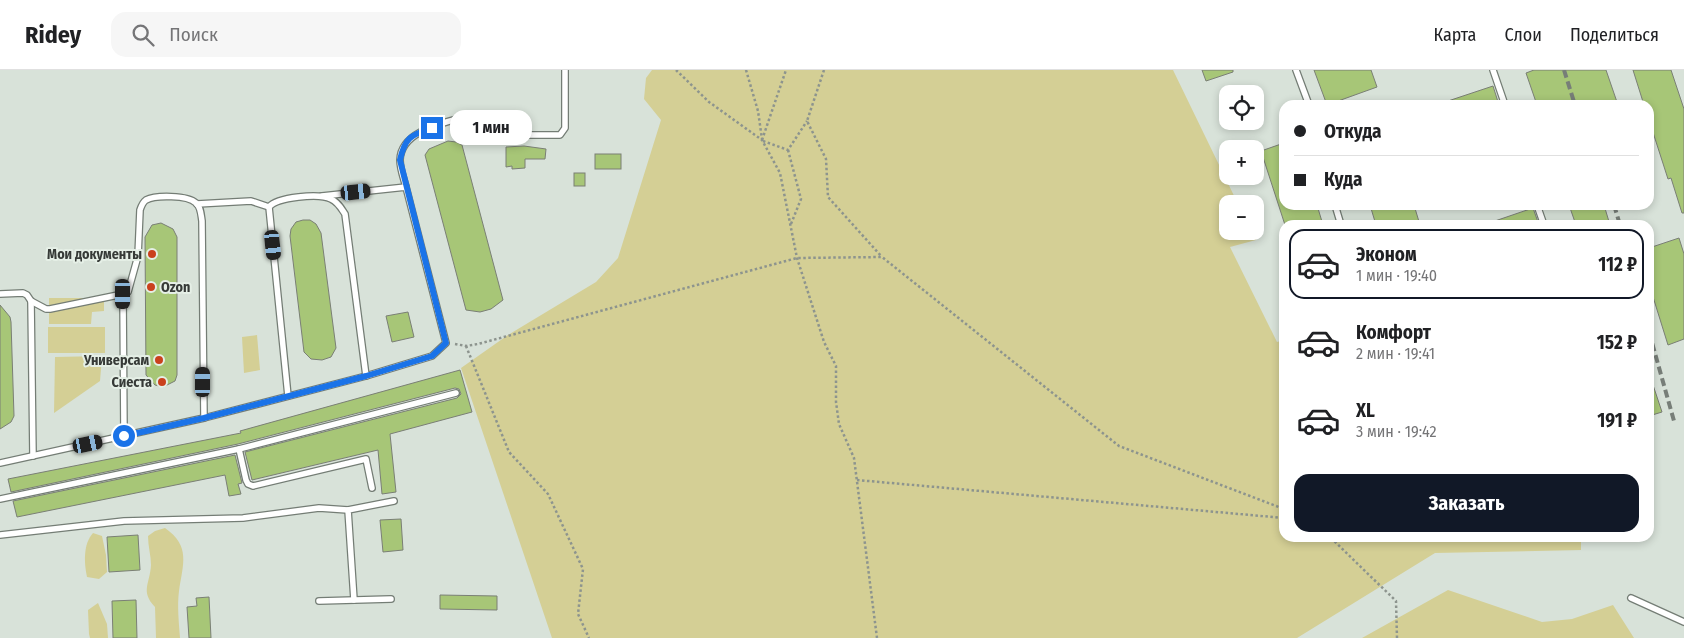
<!DOCTYPE html>
<html lang="ru">
<meta charset="utf-8">
<style>
:root{--surface:#fff;--page:#f6f6f6;--text:#202124;--muted:#757577;--line:#e0e0e0;--accent:#111827}
body{margin:0;font-family:"Fira Sans Condensed",sans-serif;background:var(--page);color:var(--text);height:100vh;display:flex;flex-direction:column;font-size:19px;white-space:nowrap}
*{box-sizing:border-box;margin:0}
p{font-size:16px;color:var(--muted)}
.icon{flex:none;width:28px;height:28px;fill:none;stroke:currentColor;stroke-width:2;stroke-linecap:round;stroke-linejoin:round}
.map{position:relative;flex:1;overflow:hidden}
.details{position:absolute;left:1279px;top:150px;width:375px;height:322px;display:flex;flex-direction:column;background:var(--surface);border-radius:15px;box-shadow:0 2px 8px #0003}
.details>*{flex:none}
.guide{position:absolute;left:1279px;top:30px;width:375px;height:110px;border-radius:15px;box-shadow:0 2px 8px #0003;display:grid;align-content:center;height:110px;padding:0 15px;background:var(--surface)}
.controls{position:absolute;left:1219px;top:15px;display:grid;gap:10px}
.controls a{display:grid;place-items:center;width:45px;height:45px;border-radius:10px;background:var(--surface);box-shadow:0 2px 8px #0003;font-size:25px}
.end{position:absolute;width:22px;height:22px;margin:-11px;border:6px solid #1a73e8;background:#fff;box-shadow:0 0 0 2px #fff}
.from{border-radius:50%}
.bubble{position:absolute;height:35px;border-radius:15px;background:var(--surface);box-shadow:0 2px 8px #0003;font-size:16px;font-weight:700;line-height:35px;text-align:center}
.car{position:absolute;width:15px;height:30px;margin:-15px -8px;border-radius:6px;box-shadow:0 0 4px 1px #0007;background:linear-gradient(#222 24%,#8ab4d8 0 40%,#222 0 76%,#8ab4d8 0 86%,#222 0)}
.guide b{display:flex;align-items:center;gap:18px;height:48px;font-size:19px}
.guide b+b{border-top:1px solid var(--line)}
.guide i{width:12px;height:12px;background:var(--text)}
ul{padding:9px 0 0;list-style:none}
li{display:flex;align-items:center;gap:15px;height:70px;margin:0 10px 8px;padding:0 5px;border:2px solid transparent;border-radius:15px}
li div{flex:1}
li b{display:block;font-size:19px}
li em{font-style:normal;font-weight:700}
li.on{border-color:var(--accent)}
li>.icon{width:45px;height:45px;stroke-width:1.5}
.cta{display:flex;gap:10px;margin-top:auto;padding:10px 15px}
.cta a{flex:1;height:58px;border-radius:15px;background:var(--accent);color:#fff;font-size:20px;font-weight:700;line-height:58px;text-align:center}
header{display:flex;align-items:center;gap:30px;box-sizing:border-box;height:70px;padding:0 25px;background:var(--surface);border-bottom:1px solid var(--line)}
header strong{font-size:24px}
nav{display:flex;gap:28px;margin-inline-start:auto;font-size:18px}
.search{width:350px;height:45px;background:var(--page);display:flex;align-items:center;gap:12px;box-sizing:border-box;padding:0 18px;border-radius:15px;color:var(--muted);font-size:19px}
.map>svg:first-child{display:block}
.green{fill:#d4cf95}
.building{fill:#a7c677;stroke:#7a7f75}
.lines{fill:none;stroke-linecap:round;stroke-linejoin:round}
.service-casing{stroke:#747d75;stroke-width:8}
.path{stroke:#8d948e;stroke-width:2.5;stroke-dasharray:2.5 2.5;stroke-linecap:butt}
.service{stroke:#fff;stroke-width:5.5}
.rail{stroke:#777e78;stroke-width:4;stroke-dasharray:8 4;stroke-linecap:butt}
.route{stroke:#1a73e8;stroke-width:6}
.poi-dot{fill:#ca411d;stroke:#e5efe6;stroke-width:2}
.labels{text-anchor:middle;stroke-width:4;stroke-linejoin:round;paint-order:stroke}
.poi-label{font-size:14px;font-weight:bold;fill:#363a37;stroke:#e5efe6;text-anchor:end}
</style>
<header>
<strong>Ridey</strong>
<div class="search"><svg class="icon" aria-label="search" viewBox="0 0 24 24"><circle cx="10" cy="10" r="6"/><path d="M15 15l6 6"/></svg>Поиск</div>
<nav><a>Карта</a><a>Слои</a><a>Поделиться</a></nav>
</header>
<div class="map">
<svg width="1684" height="568" viewBox="0 0 1684 568">
<rect width="100%" height="100%" fill="#d8e2d9"/>
<g class="green">
<polygon points="652,0 1173,0 1238,134 1228,134 1228,161 1252,161 1256,170 1230,177 1277,272 1284,270 1284,468 1581,468 1581,480 1435,483 1297,568 552,568 461,298 508,265 596,212 618,188 661,50 644,29 646,8"/>
<polygon points="49,228 104,228 104,241 92,242 91,254 49,254"/>
<rect x="48" y="257" width="57" height="26"/>
<polygon points="257,265 260,300 244,303 242,267"/>
<polygon points="102,286 100,311 54,343 55,287"/>
<path d="M165,458C191,476 183,494 179,521C177,536 179,553 180,568H156L155,537C140,521 150,514 151,495C151,486 148,476 148,466L155,461Z"/>
<path d="M93,463L102,466L106,485L107,502L99,509L87,507C84,493 83,474 93,463Z"/>
<polygon points="1448,520 1542,552 1572,549 1613,535 1634,568 1362,568"/>
<polygon points="98,533 107,554 108,568 90,568 89,564 88,540"/>
</g>
<g class="building">
<polygon points="1202,0 1233,0 1233,2 1206,11"/>
<polygon points="1314,0 1371,0 1377,17 1327,35"/>
<polygon points="1534,0 1606,0 1618,35 1537,35 1526,3"/>
<polygon points="1633,0 1671,0 1684,39 1684,143 1682,143 1671,108 1668,109 1649,50 1649,35 1644,35"/>
<polygon points="1493,16 1499,35 1442,35 1442,33"/>
<polygon points="448,71 456,72 462,75 503,230 491,239 480,242 466,240 425,85 429,79"/>
<polygon points="1284,73 1284,135 1317,135 1323,155 1285,155 1261,81"/>
<polygon points="524,76 546,79 545,89 525,89 525,98 512,99 512,96 506,97 506,77"/>
<rect x="595" y="84" width="26" height="15"/>
<rect x="574" y="103" width="11" height="13"/>
<polygon points="1370,135 1414,135 1420,155 1376,155"/>
<polygon points="1569,135 1604,135 1610,155 1576,155"/>
<polygon points="1533,138 1539,155 1489,155 1489,153"/>
<polygon points="303,150 310,150 316,154 321,163 336,278 331,287 322,290 311,289 304,282 290,166 291,159 296,152"/>
<polygon points="161,153 173,159 177,167 177,305 175,311 163,317 155,315 146,305 145,167 152,155"/>
<polygon points="1679,168 1684,184 1684,269 1668,275 1649,214 1649,178"/>
<polygon points="0,235 10,247 11,252 14,346 11,352 0,359"/>
<polygon points="408,242 414,267 392,272 386,246"/>
<polygon points="460,300 472,342 390,364 396,422 382,424 378,380 252,410 245,382 457,328 461,324 459,319 455,318 238,374 11,422 8,409 241,363 240,361"/>
<polygon points="1649,309 1651,309 1662,342 1649,346"/>
<polygon points="235,385 242,413 238,414 241,424 229,426 225,405 17,447 13,431"/>
<polygon points="401,449 403,480 383,482 380,450"/>
<polygon points="138,465 140,500 109,502 107,467"/>
<polygon points="440,525 497,526 497,540 440,539"/>
<polygon points="209,527 211,568 189,568 187,537 197,536 196,528"/>
<polygon points="136,530 137,568 113,568 112,531"/>
</g>
<g class="lines">
<defs>
<g id="service">
<polyline points="1296,0 1309,35"/>
<polyline points="1493,0 1505,35"/>
<polyline points="517,65 560,65 565,58 565,0"/>
<path d="M406,117C404,109 400,99 400,90C401,58 451,52 475,44"/>
<path d="M197,134L251,131L269,137C277,127 319,123 331,129C338,132 341,138 345,144L366,306"/>
<polyline points="1335,135 1341,155"/>
<polyline points="1537,135 1544,155"/>
<polyline points="269,137 288,326"/>
<path d="M0,224L23,223L27,225L31,231L46,239H50L123,224L128,222L138,186L140,140C141,137 143,132 146,130C155,125 188,125 196,133C201,137 201,145 202,151L204,348"/>
<polyline points="123,224 124,367"/>
<polyline points="31,231 33,386"/>
<polyline points="239,379 246,410 248,414 253,416 366,389 372,418"/>
<polyline points="0,393 204,348 366,306 432,286 446,273 406,117 322,126"/>
<polyline points="0,429 239,379 456,323"/>
<polyline points="0,465 124,451 243,448 319,438 348,440"/>
<polyline points="1631,528 1684,552"/>
<polyline points="354,530 348,440 394,431"/>
<polyline points="319,531 391,529"/>
</g>
</defs>
<use href="#service" class="service-casing"/>
<g class="path">
<polyline points="676,0 709,32 762,70 780,103 797,188 824,272 836,296 836,332 839,354 854,388 877,568"/>
<polyline points="746,0 758,41 762,69"/>
<polyline points="824,0 807,51 826,89 828,127 882,187"/>
<polyline points="762,70 786,0"/>
<polyline points="763,71 788,80 807,51"/>
<polyline points="788,80 801,129 791,154"/>
<polyline points="455,274 466,276 478,274 797,188 882,187 1119,376 1284,439"/>
<polyline points="466,276 509,382 548,424 583,499 578,544 589,568"/>
<polyline points="857,410 1284,448"/>
<polyline points="1331,468 1396,531 1397,568"/>
</g>
<use href="#service" class="service"/>
<g class="rail">
<polyline points="1564,0 1575,35"/>
<polyline points="1614,135 1620,155"/>
<polyline points="1649,262 1674,351"/>
</g>
</g>
<g class="lines">
<path class="route" d="M124,366L204,348L366,306L432,286L446,273L400,90C405,68 410,65 432,58"/>
</g>
<g class="poi-dot">
<circle cx="152" cy="184" r="5"/>
<circle cx="151" cy="217" r="5"/>
<circle cx="159" cy="290" r="5"/>
<circle cx="162" cy="312" r="5"/>
</g>
<g class="labels">
<g class="poi-label">
<text x="142" y="189">Мои документы</text>
<text x="161" y="222" text-anchor="start">Ozon</text>
<text x="149" y="295">Универсам</text>
<text x="152" y="317">Сиеста</text>
</g>
</g>
</svg>
<div class="controls">
<a><svg class="icon" aria-label="locate" viewBox="0 0 24 24"><circle cx="12" cy="12" r="6"/><path d="M12 2v4M12 18v4M2 12h4M18 12h4"/></svg></a>
<a>+</a>
<a>−</a>
</div>
<i class="end from" style="left:124px;top:366px"></i>
<i class="end" style="left:432px;top:58px"></i>
<div class="bubble" style="left:450px;top:40px;width:82px">1 мин</div>
<i class="car" style="left:356px;top:122px;rotate:84deg"></i>
<i class="car" style="left:273px;top:175px;rotate:174deg"></i>
<i class="car" style="left:123px;top:224px;rotate:180deg"></i>
<i class="car" style="left:203px;top:312px;rotate:0deg"></i>
<i class="car" style="left:88px;top:374px;rotate:78deg"></i>
<div class="guide">
<b><i class="from"></i>Откуда</b>
<b><i></i>Куда</b>
</div>
<section class="details">
<ul>
<li class="on"><svg class="icon" aria-label="car" viewBox="0 0 24 24"><path d="M5 17H2v-5l4-1 3-4h7l3 4 3 1v5h-3M9 17h6M6 11h13"/><circle cx="7" cy="17" r="2"/><circle cx="17" cy="17" r="2"/></svg><div><b>Эконом</b><p>1 мин · 19:40</p></div><em>112 ₽</em></li>
<li><svg class="icon" aria-label="car" viewBox="0 0 24 24"><path d="M5 17H2v-5l4-1 3-4h7l3 4 3 1v5h-3M9 17h6M6 11h13"/><circle cx="7" cy="17" r="2"/><circle cx="17" cy="17" r="2"/></svg><div><b>Комфорт</b><p>2 мин · 19:41</p></div><em>152 ₽</em></li>
<li><svg class="icon" aria-label="car" viewBox="0 0 24 24"><path d="M5 17H2v-5l4-1 3-4h7l3 4 3 1v5h-3M9 17h6M6 11h13"/><circle cx="7" cy="17" r="2"/><circle cx="17" cy="17" r="2"/></svg><div><b>XL</b><p>3 мин · 19:42</p></div><em>191 ₽</em></li>
</ul>
<div class="cta"><a>Заказать</a></div>
</section>
</div>
